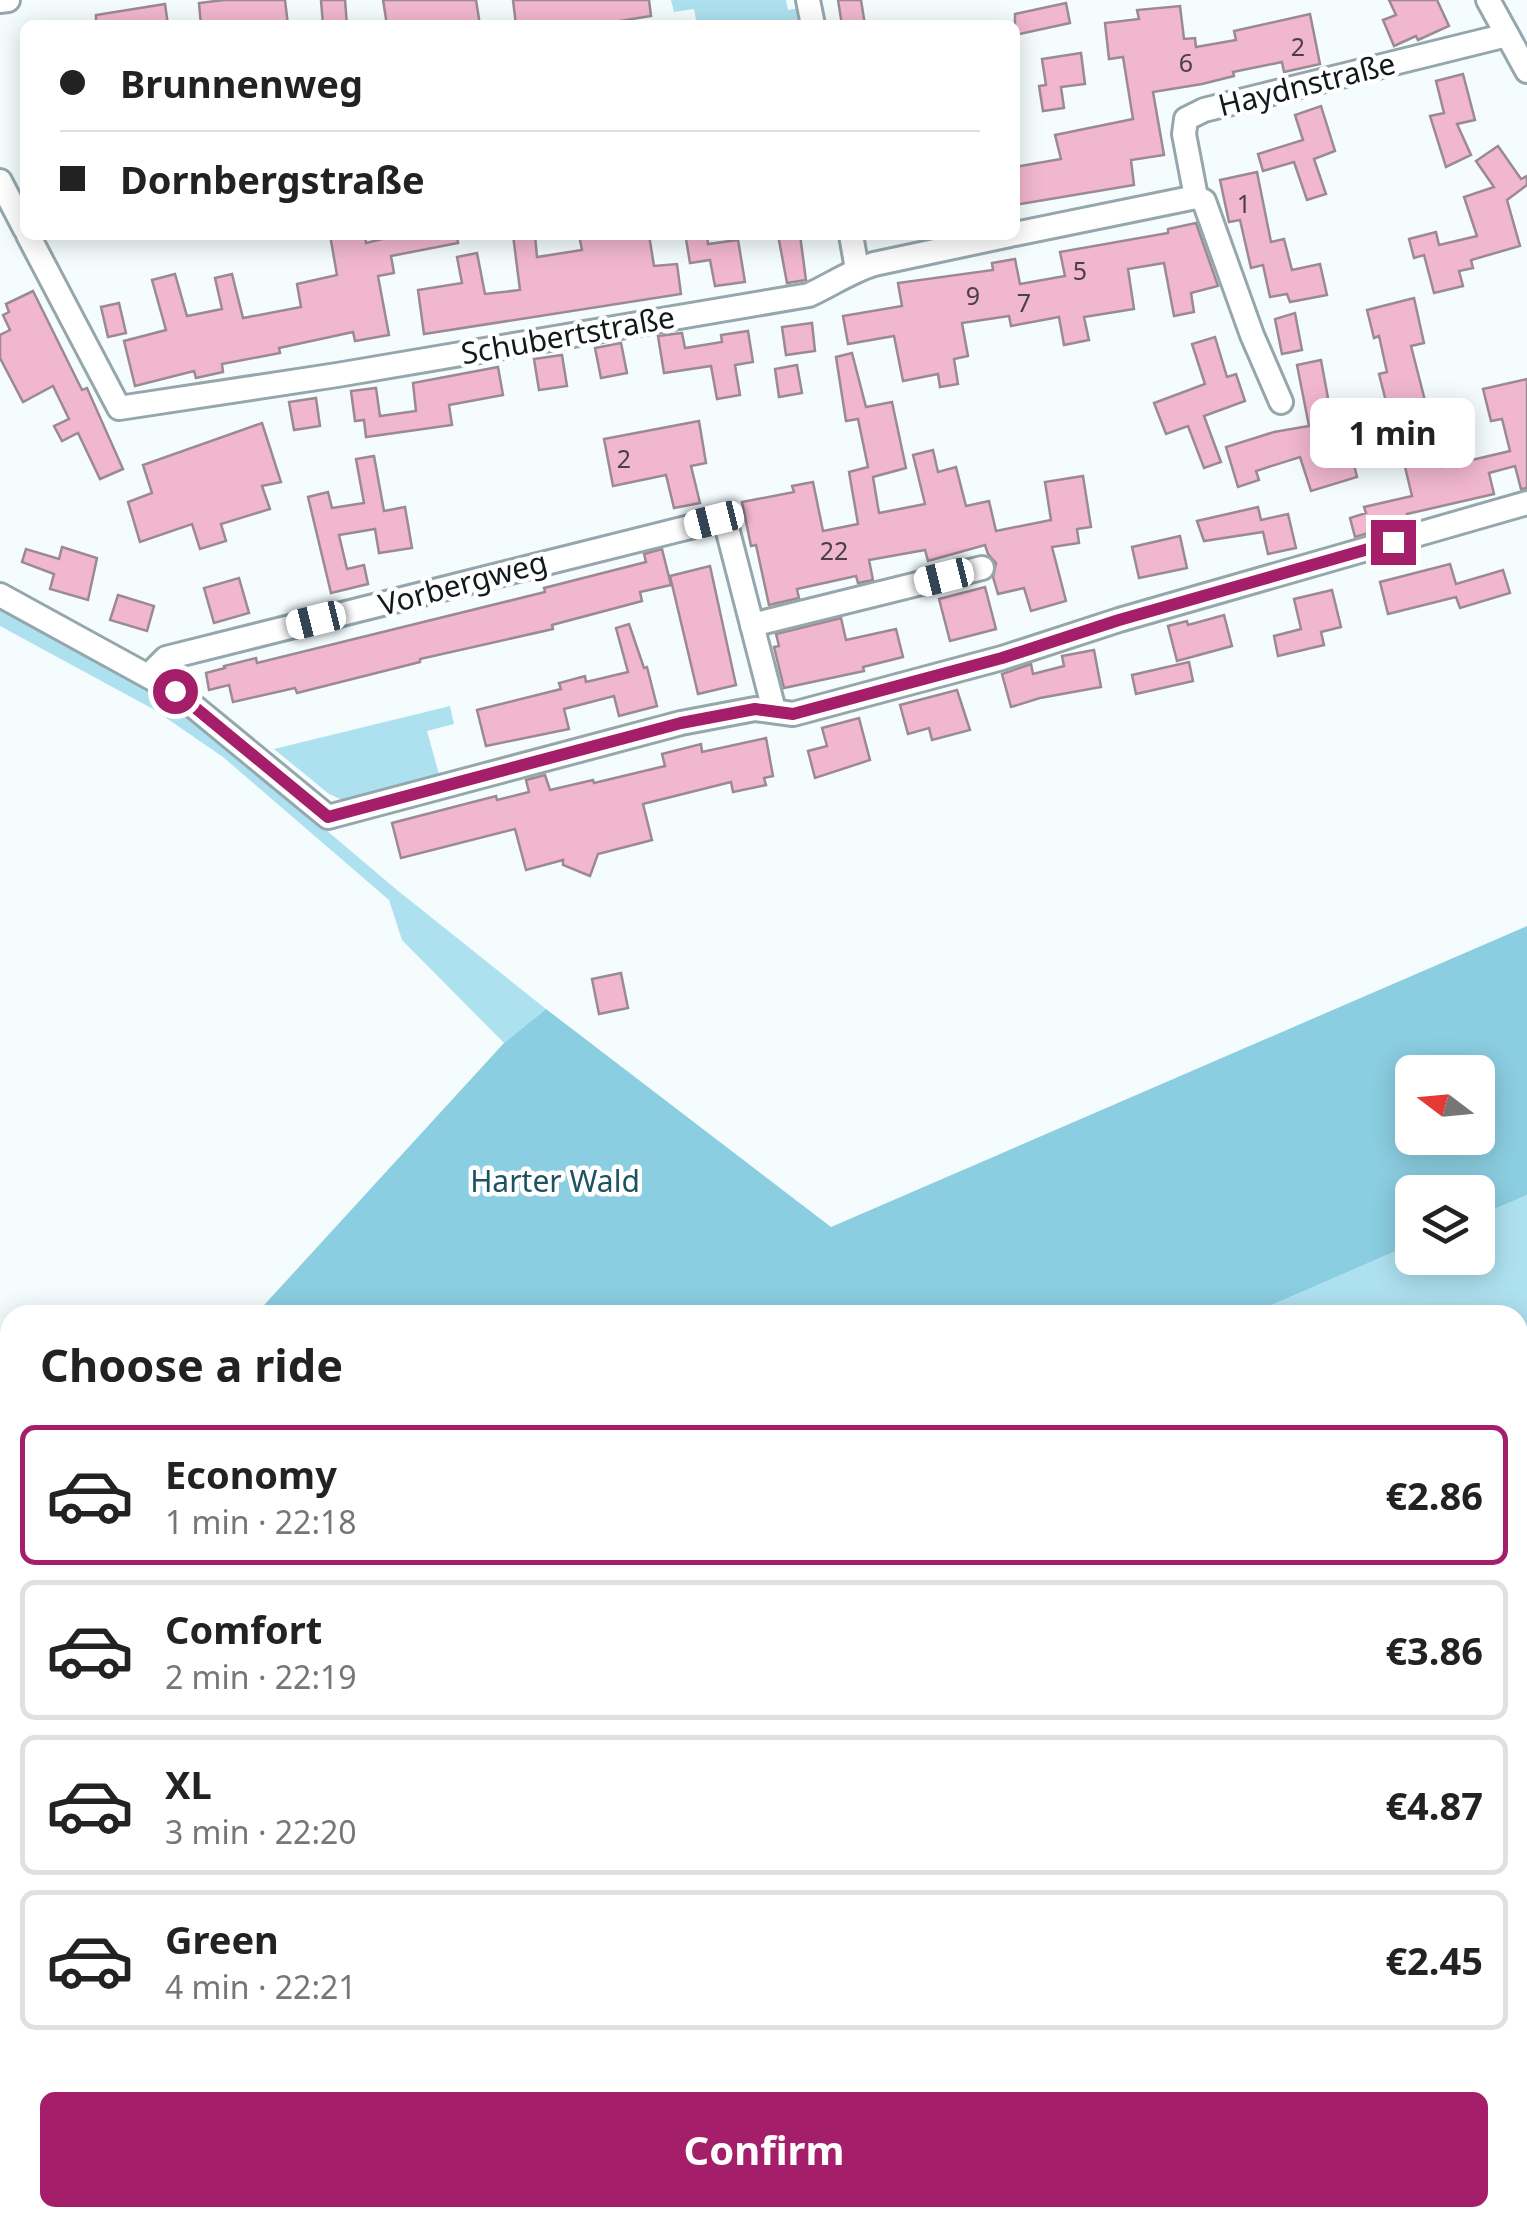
<!DOCTYPE html>
<meta charset="utf-8">
<style>
:root{--surface:#fff;--page:#f6f6f6;--text:#222;--muted:#767676;--line:#e0e0e0;--accent:#a41e69}
body{margin:0;font-family:"Noto Sans",sans-serif;background:var(--page);color:var(--text);height:100vh;display:flex;flex-direction:column;font-size:38px;white-space:nowrap}
*{box-sizing:border-box;margin:0}
p{font-size:32px;color:var(--muted)}
.icon{flex:none;width:55px;height:55px;fill:none;stroke:currentColor;stroke-width:2;stroke-linecap:round;stroke-linejoin:round}
.map{position:relative;flex:1;overflow:hidden}
.panel{position:absolute;left:0px;top:1305px;width:1528px;height:922px;display:flex;flex-direction:column;background:var(--surface);border-radius:30px 30px 0 0;box-shadow:0 5px 25px #0003}
.panel>*{flex:none}
.guide{position:absolute;left:20px;top:20px;width:1000px;height:220px;border-radius:15px;box-shadow:0 5px 25px #0003;display:grid;align-content:center;height:220px;padding:0 40px;background:var(--surface)}
.needle{width:65px;rotate:286deg}
.controls{position:absolute;left:1395px;top:1055px;display:grid;gap:20px}
.controls a{display:grid;place-items:center;width:100px;height:100px;border-radius:15px;background:var(--surface);box-shadow:0 5px 25px #0003;font-size:50px}
.end{position:absolute;width:45px;height:45px;margin:-22px;border:12px solid #a41e69;background:#fff;box-shadow:0 0 0 5px #fff}
.from{border-radius:50%}
.bubble{position:absolute;height:70px;border-radius:15px;background:var(--surface);box-shadow:0 5px 25px #0003;font-size:32px;font-weight:700;line-height:70px;text-align:center}
.car{position:absolute;width:30px;height:60px;margin:-30px -15px;border-radius:12px;box-shadow:0 0 8px 2px #0007;background:linear-gradient(#fff 24%,#345 0 40%,#fff 0 76%,#345 0 86%,#fff 0)}
.guide b{display:flex;align-items:center;gap:35px;height:95px;font-size:38px}
.guide b+b{border-top:2px solid var(--line)}
.guide i{width:25px;height:25px;background:var(--text)}
ul{padding:0;list-style:none}
li{display:flex;align-items:center;gap:30px;height:140px;margin:0 20px 15px;padding:0 20px;border:5px solid var(--line);border-radius:15px}
li div{flex:1}
li b{display:block;font-size:38px}
li em{font-style:normal;font-weight:700}
li.active{border-color:var(--accent)}
li>.icon{width:90px;height:90px;stroke-width:1.5}
h2{padding:0 40px;font-size:45px;line-height:120px}
.button{display:flex;gap:20px;margin-top:auto;padding:20px 40px}
.button a{flex:1;height:115px;border-radius:15px;background:var(--accent);color:#fff;font-size:40px;font-weight:700;line-height:115px;text-align:center}
.map>svg:first-child{display:block}
.green{fill:#aee1f0}
.forest{fill:#8bcee1;fill-rule:evenodd}
.building{fill:#f1b7cf;stroke:#9b8a91;stroke-width:2.5}
.lines{fill:none;stroke-linecap:round;stroke-linejoin:round}
.street-casing{stroke:#95a7ad;stroke-width:28}
.street{stroke:#fff;stroke-width:22}
.route{stroke:#a41e69;stroke-width:12}
.labels{text-anchor:middle;stroke-width:9;stroke-linejoin:round;paint-order:stroke}
.number-label{font-size:25px;fill:#4a4048}
.street-label{font-size:30px;fill:#12191b;stroke:#fff}
.park-label{font-size:30px;fill:#1b5362;stroke:#fff}
</style>
<div class="map">
<svg width="1527" height="2226" viewBox="0 0 1527 2226">
<rect width="100%" height="100%" fill="#f4fcfe"/>
<g class="green">
<polygon points="671,0 786,0 788,10 799,8 802,25 697,25 694,9 674,12"/>
<polygon points="0,611 126,673 189,714 397,890 546,1009 504,1043 402,940 389,900 223,757 153,709 0,626"/>
<polygon points="450,706 454,724 427,731 439,774 342,800 329,794 274,749"/>
<polygon points="1527,1195 1527,1454 1518,1459 1518,1315 1249,1315 1412,1244 1412,1258 1478,1258 1478,1216"/>
</g>
<g class="forest">
<path d="M1527,926V1195L1478,1216V1192H1412V1244L1249,1315H255L504,1043L546,1009L831,1227ZM1412,1072H1478V1138H1412Z"/>
<polygon points="1527,1454 1527,2226 0,2226 0,1593 10,1582 10,2218 1518,2218 1518,1459"/>
</g>
<g class="building">
<polygon points="224,0 285,0 288,25 201,25 199,3"/>
<polygon points="321,0 345,0 347,25 323,25"/>
<polygon points="383,0 476,0 480,25 387,25"/>
<polygon points="513,0 649,0 651,16 595,25 516,25"/>
<polygon points="838,0 861,0 865,25 842,25"/>
<polygon points="1389,0 1437,0 1449,26 1418,40 1416,36 1394,46 1383,20 1396,15"/>
<polygon points="1066,3 1070,23 1015,35 1015,14"/>
<polygon points="165,4 168,25 96,25 96,15"/>
<polygon points="1180,6 1184,39 1195,38 1196,47 1236,40 1234,31 1310,14 1320,64 1284,72 1282,62 1233,72 1234,76 1202,84 1153,92 1164,155 1131,160 1134,185 1015,205 1015,167 1061,159 1055,135 1133,119 1123,57 1109,59 1105,23 1139,19 1137,10"/>
<polygon points="1081,53 1085,84 1061,87 1064,108 1043,111 1039,86 1046,85 1042,59"/>
<polygon points="1463,74 1475,120 1457,124 1471,155 1446,167 1430,116 1444,113 1436,81"/>
<polygon points="1321,106 1335,151 1314,159 1326,194 1307,200 1294,162 1263,171 1258,154 1303,140 1295,115"/>
<polygon points="1498,146 1521,179 1527,176 1527,185 1507,200 1520,246 1471,260 1473,268 1459,271 1463,286 1434,293 1424,255 1414,258 1409,239 1436,232 1439,245 1477,236 1464,197 1494,187 1476,161"/>
<polygon points="1257,172 1271,242 1284,239 1292,270 1320,264 1327,295 1290,302 1287,294 1270,297 1263,265 1251,268 1240,220 1229,222 1220,180"/>
<polygon points="1196,223 1218,286 1191,293 1194,312 1174,316 1164,263 1128,269 1134,309 1084,317 1089,340 1064,345 1059,317 1011,326 1009,316 962,323 968,356 954,359 958,384 940,387 938,374 903,381 894,336 848,344 843,316 902,306 898,283 993,270 992,263 1015,259 1020,284 1065,276 1060,252 1168,233 1168,229"/>
<polygon points="330,235 365,235 366,243 399,235 457,235 458,243 391,256 394,273 378,276 389,335 355,341 353,332 279,348 280,353 222,364 223,372 196,378 194,371 135,386 124,341 166,330 152,280 175,274 187,316 222,309 215,278 232,274 243,318 301,307 297,284 337,275"/>
<polygon points="513,235 535,235 537,257 582,250 579,235 649,235 654,266 677,264 681,294 424,334 418,290 462,283 457,257 477,253 485,294 520,290"/>
<polygon points="707,235 708,244 738,240 745,282 715,286 710,260 690,263 686,239"/>
<polygon points="778,235 800,235 806,280 787,283"/>
<polygon points="33,291 82,390 87,388 123,469 100,479 78,433 62,441 54,426 69,419 53,386 23,402 0,358 0,335 10,330 3,315 9,312 6,304"/>
<polygon points="1414,298 1424,343 1411,346 1442,467 1510,451 1502,419 1491,421 1483,389 1527,379 1527,488 1521,489 1515,466 1489,473 1494,494 1407,514 1409,521 1355,537 1350,518 1366,513 1364,507 1412,496 1399,442 1388,445 1383,423 1391,421 1379,374 1387,372 1379,336 1374,338 1367,310"/>
<polygon points="119,303 126,333 108,337 101,307"/>
<polygon points="1295,313 1302,350 1282,354 1275,319"/>
<polygon points="812,323 815,351 786,355 782,327"/>
<polygon points="748,331 753,362 735,365 740,395 717,399 711,366 664,373 658,336 682,333 685,348 722,342 721,335"/>
<polygon points="1215,337 1227,377 1236,374 1245,401 1204,416 1221,462 1204,468 1188,426 1166,434 1154,403 1205,384 1192,344"/>
<polygon points="621,343 627,373 601,378 595,348"/>
<polygon points="852,353 866,407 892,402 906,468 873,477 879,513 925,504 913,455 933,450 938,472 956,467 966,506 989,501 996,531 1051,520 1045,482 1083,476 1091,527 1077,529 1079,543 1052,547 1066,601 1031,611 1024,588 998,594 993,577 996,563 988,554 985,545 928,561 925,550 869,560 873,580 858,583 856,576 797,589 799,598 769,605 756,545 751,546 742,502 794,492 792,486 813,482 823,531 858,524 849,472 868,467 858,419 846,421 836,357"/>
<polygon points="562,355 567,386 539,390 534,359"/>
<polygon points="1321,360 1332,420 1336,420 1347,463 1353,461 1357,477 1311,491 1300,457 1256,471 1259,480 1238,487 1226,447 1274,432 1309,426 1297,365"/>
<polygon points="797,365 802,393 779,397 775,369"/>
<polygon points="498,367 503,395 449,405 452,425 366,437 364,420 355,421 351,391 376,388 380,416 416,411 413,383"/>
<polygon points="316,398 320,426 294,430 289,402"/>
<polygon points="699,421 706,463 691,466 700,503 674,508 666,475 613,486 604,439"/>
<polygon points="262,423 281,482 262,486 270,509 221,524 226,541 200,549 192,524 140,542 128,502 152,493 143,465"/>
<polygon points="374,456 384,511 405,507 412,548 379,553 375,529 339,535 347,569 364,565 368,584 331,593 308,497 328,492 332,508 364,503 356,459"/>
<polygon points="1258,507 1261,520 1288,514 1296,548 1268,554 1263,532 1204,541 1197,521"/>
<polygon points="1180,536 1187,568 1139,578 1132,547"/>
<polygon points="62,547 97,558 88,600 50,589 54,574 22,562 26,549 59,559"/>
<polygon points="662,549 671,585 640,592 642,601 552,625 553,629 420,659 420,662 297,693 295,688 233,702 229,685 209,690 206,673 225,668 224,666 256,658 257,663 545,592 544,588 646,562 644,554"/>
<polygon points="1450,564 1456,584 1503,570 1510,593 1460,608 1456,597 1388,614 1380,582"/>
<polygon points="710,566 736,685 698,694 670,576"/>
<polygon points="239,578 249,613 214,623 204,588"/>
<polygon points="985,587 996,629 950,641 939,599"/>
<polygon points="1332,590 1341,627 1321,632 1324,645 1278,656 1274,636 1301,629 1294,599"/>
<polygon points="118,595 154,606 147,631 110,620"/>
<polygon points="1224,615 1232,646 1177,661 1168,626 1187,621 1188,625"/>
<polygon points="841,618 846,640 896,629 903,657 863,667 864,671 784,688 774,647 779,646 776,634"/>
<polygon points="629,624 644,668 647,667 657,706 619,716 614,696 564,709 569,729 486,746 477,710 561,689 559,683 585,676 586,682 628,672 616,628"/>
<polygon points="1094,650 1101,687 1040,698 1011,707 1002,674 1031,664 1033,674 1064,666 1062,656"/>
<polygon points="1189,662 1193,681 1136,694 1132,675"/>
<polygon points="957,690 970,730 932,740 929,728 908,734 900,705"/>
<polygon points="859,718 870,760 815,778 808,751 827,746 822,728"/>
<polygon points="766,738 773,776 764,778 766,785 733,792 731,782 643,804 652,840 598,854 590,876 563,865 563,860 526,870 515,829 401,858 392,823 496,796 497,800 529,792 526,780 545,775 550,790 593,780 594,783 665,766 662,754 701,744 702,752"/>
<polygon points="621,973 628,1008 599,1014 592,979"/>
</g>
<g class="lines">
<defs>
<g id="street">
<polyline points="808,0 813,25"/>
<polyline points="1488,0 1527,71"/>
<polyline points="0,1 8,0"/>
<polyline points="0,181 25,229"/>
<polyline points="1196,197 1184,134 1186,119 1204,110 1507,35"/>
<polyline points="1196,197 1204,201 1252,335 1281,402"/>
<polyline points="1015,234 1196,197"/>
<path d="M28,235L119,408L337,375L809,295C831,285 851,271 874,264L1010,235"/>
<polyline points="851,235 857,269"/>
<polyline points="0,595 175,691 328,817 681,723 755,709 793,714 1002,658 1119,620 1527,503"/>
<polyline points="752,625 982,568"/>
<polyline points="149,675 166,658 714,521 726,524 774,710"/>
</g>
</defs>
<use href="#street" class="street-casing"/>
<use href="#street" class="street"/>
</g>
<g class="lines">
<polyline class="route" points="175,691 328,817 681,723 755,709 793,714 1002,658 1119,620 1393,542"/>
</g>
<g class="labels">
<g class="number-label">
<text x="1298" y="56">2</text>
<text x="1186" y="72">6</text>
<text x="1244" y="213">1</text>
<text x="1080" y="280">5</text>
<text x="973" y="305">9</text>
<text x="1024" y="312">7</text>
<text x="624" y="468">2</text>
<text x="834" y="560">22</text>
</g>
<g class="street-label">
<text transform="translate(1307 85) rotate(-14)" y="10">Haydnstraße</text>
<text transform="translate(568 336) rotate(-10)" y="10">Schubertstraße</text>
<text transform="translate(463 584) rotate(-15)" y="10">Vorbergweg</text>
</g>
<g class="park-label">
<text x="555" y="1192">Harter Wald</text>
</g>
</g>
</svg>
<div class="controls">
<a><svg class="needle" viewBox="-14 -14 28 28"><path d="M0-13l5 13h-10z" fill="#e53935"/><path d="M0 13l5-13h-10z" fill="#767676"/></svg></a>
<a><svg class="icon" aria-label="layers" viewBox="0 0 24 24"><path d="M12 4l9 5-9 5-9-5zM3 14l9 5 9-5"/></svg></a>
</div>
<i class="end from" style="left:175px;top:691px"></i>
<i class="end" style="left:1393px;top:542px"></i>
<div class="bubble" style="left:1310px;top:398px;width:165px">1 min</div>
<i class="car" style="left:714px;top:520px;rotate:256deg"></i>
<i class="car" style="left:944px;top:577px;rotate:256deg"></i>
<i class="car" style="left:316px;top:620px;rotate:256deg"></i>
<div class="guide">
<b><i class="from"></i>Brunnenweg</b>
<b><i></i>Dornbergstraße</b>
</div>
<section class="panel">
<h2>Choose a ride</h2>
<ul>
<li class="active"><svg class="icon" aria-label="car" viewBox="0 0 24 24"><path d="M5 17H2v-5l4-1 3-4h7l3 4 3 1v5h-3M9 17h6M6 11h13"/><circle cx="7" cy="17" r="2"/><circle cx="17" cy="17" r="2"/></svg><div><b>Economy</b><p>1 min · 22:18</p></div><em>€2.86</em></li>
<li><svg class="icon" aria-label="car" viewBox="0 0 24 24"><path d="M5 17H2v-5l4-1 3-4h7l3 4 3 1v5h-3M9 17h6M6 11h13"/><circle cx="7" cy="17" r="2"/><circle cx="17" cy="17" r="2"/></svg><div><b>Comfort</b><p>2 min · 22:19</p></div><em>€3.86</em></li>
<li><svg class="icon" aria-label="car" viewBox="0 0 24 24"><path d="M5 17H2v-5l4-1 3-4h7l3 4 3 1v5h-3M9 17h6M6 11h13"/><circle cx="7" cy="17" r="2"/><circle cx="17" cy="17" r="2"/></svg><div><b>XL</b><p>3 min · 22:20</p></div><em>€4.87</em></li>
<li><svg class="icon" aria-label="car" viewBox="0 0 24 24"><path d="M5 17H2v-5l4-1 3-4h7l3 4 3 1v5h-3M9 17h6M6 11h13"/><circle cx="7" cy="17" r="2"/><circle cx="17" cy="17" r="2"/></svg><div><b>Green</b><p>4 min · 22:21</p></div><em>€2.45</em></li>
</ul>
<div class="button"><a>Confirm</a></div>
</section>
</div>
